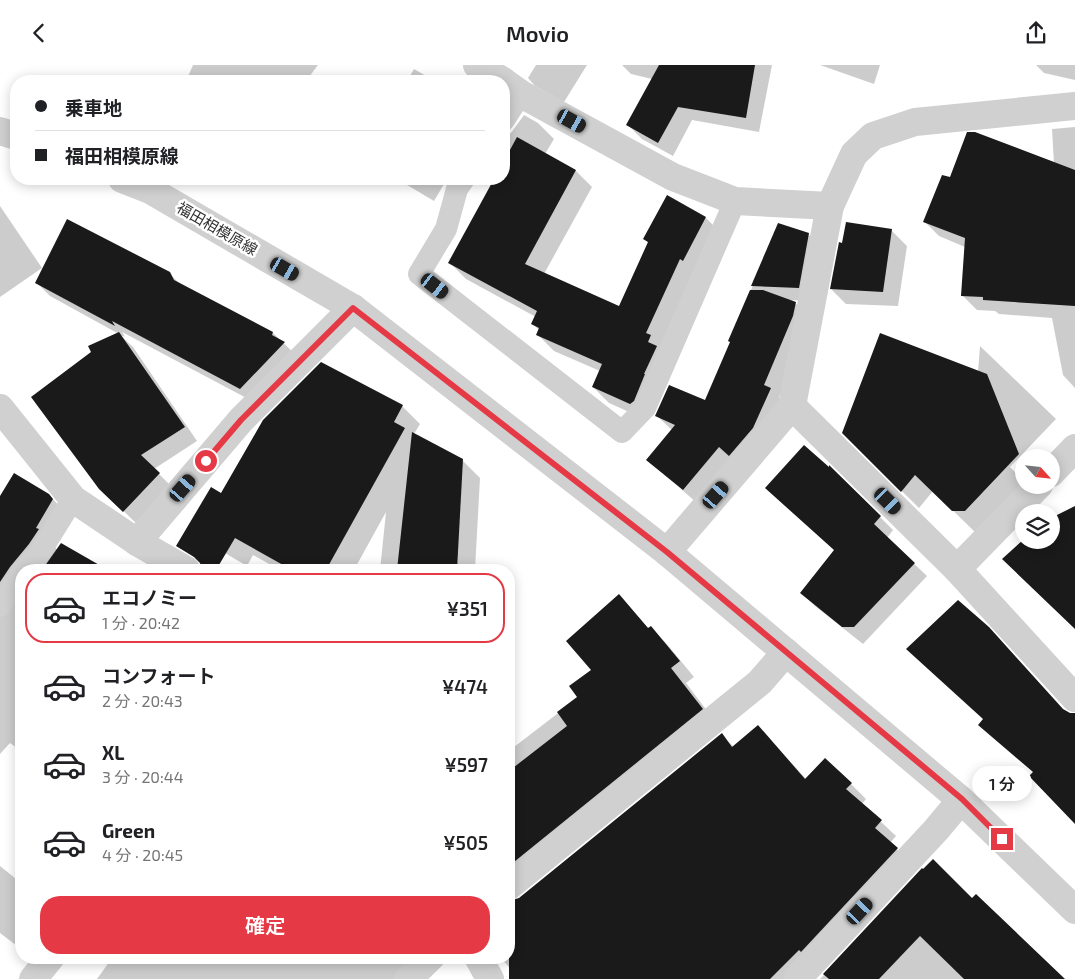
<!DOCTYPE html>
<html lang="ja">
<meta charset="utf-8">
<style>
:root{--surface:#fff;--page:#f6f6f6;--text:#202124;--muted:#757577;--line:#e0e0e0;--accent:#e63946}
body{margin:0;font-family:"Exo 2","Noto Sans JP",sans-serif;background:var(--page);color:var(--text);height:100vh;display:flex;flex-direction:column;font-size:19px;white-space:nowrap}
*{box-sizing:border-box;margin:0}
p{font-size:16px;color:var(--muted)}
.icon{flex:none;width:28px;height:28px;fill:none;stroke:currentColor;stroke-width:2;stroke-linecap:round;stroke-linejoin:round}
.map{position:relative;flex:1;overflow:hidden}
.details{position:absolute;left:15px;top:499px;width:500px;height:400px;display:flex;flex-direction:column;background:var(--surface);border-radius:20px;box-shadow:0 2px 12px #0003}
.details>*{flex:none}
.top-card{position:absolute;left:10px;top:10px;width:500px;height:110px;border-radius:20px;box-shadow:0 2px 12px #0003;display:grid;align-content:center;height:110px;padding:0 25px;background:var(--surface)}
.needle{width:32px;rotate:117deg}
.controls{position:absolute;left:1015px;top:384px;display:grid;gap:10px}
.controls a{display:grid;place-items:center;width:45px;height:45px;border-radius:50%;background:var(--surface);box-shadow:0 2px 12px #0003;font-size:25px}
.end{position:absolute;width:22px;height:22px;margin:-11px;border:6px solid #e63946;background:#fff;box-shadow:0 0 0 2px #fff}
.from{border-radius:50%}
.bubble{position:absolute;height:35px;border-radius:18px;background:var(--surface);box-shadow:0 2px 12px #0003;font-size:16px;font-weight:600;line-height:35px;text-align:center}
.car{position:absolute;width:15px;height:30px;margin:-15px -8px;border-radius:6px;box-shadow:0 0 4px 1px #0007;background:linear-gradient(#222 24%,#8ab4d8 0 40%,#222 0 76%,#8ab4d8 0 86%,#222 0)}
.top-card b{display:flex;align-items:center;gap:18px;height:48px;font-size:19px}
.top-card b+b{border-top:1px solid var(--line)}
.top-card i{width:12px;height:12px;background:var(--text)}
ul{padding:9px 0 0;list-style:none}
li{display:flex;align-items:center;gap:15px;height:70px;margin:0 10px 8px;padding:0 15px;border:2px solid transparent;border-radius:20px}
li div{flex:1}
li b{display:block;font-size:19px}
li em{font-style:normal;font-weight:600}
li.active{border-color:var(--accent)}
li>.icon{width:45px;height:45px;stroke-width:1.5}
.cta{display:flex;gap:10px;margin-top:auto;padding:10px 25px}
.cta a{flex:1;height:58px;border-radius:20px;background:var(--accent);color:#fff;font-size:20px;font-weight:600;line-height:58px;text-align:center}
header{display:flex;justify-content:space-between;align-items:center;height:65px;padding:0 25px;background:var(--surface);font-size:22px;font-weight:600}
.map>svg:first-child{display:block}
.shadow{fill:#0003}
.building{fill:#1a1a1a}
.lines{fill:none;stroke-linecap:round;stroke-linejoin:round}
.service{stroke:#d0d0d0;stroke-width:22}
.minor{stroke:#d0d0d0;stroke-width:28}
.tertiary{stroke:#d0d0d0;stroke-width:28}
.route{stroke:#e63946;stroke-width:6}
.labels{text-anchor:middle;stroke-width:5;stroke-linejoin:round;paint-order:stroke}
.street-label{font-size:15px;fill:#333;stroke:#fff}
</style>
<header><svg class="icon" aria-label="back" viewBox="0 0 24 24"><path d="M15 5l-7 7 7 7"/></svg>Movio<svg class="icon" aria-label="share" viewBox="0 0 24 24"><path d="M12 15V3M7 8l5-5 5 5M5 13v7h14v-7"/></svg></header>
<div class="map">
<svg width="1075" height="914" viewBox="0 0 1075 914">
<rect width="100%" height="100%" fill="#fff"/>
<g class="shadow">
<polygon points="193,0 318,0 306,16 186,16"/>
<polygon points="536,0 587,0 564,37 535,21 528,13"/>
<polygon points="622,0 772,0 759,67 692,55 673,91 642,74 628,60 652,14 631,9"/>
<polygon points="820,0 880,0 874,19"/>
<polygon points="1036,0 1075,0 1075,15 1044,8"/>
<polygon points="414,4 435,16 407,16"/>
<polygon points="524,50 538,58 554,74 545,89 576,106 592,122 544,209 619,242 649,178 645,174 706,153 722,169 647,355 609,338 593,322 600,306 554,286 538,270 540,266 533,259 536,252 466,214 450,198 495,116 492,114 504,114 504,55 510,62 508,68 511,68"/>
<polygon points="1075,62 1075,323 1063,310 1052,253 999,249 995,246 977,245 962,230 965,182 939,171 925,157 951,114 1054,99 1052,64"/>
<polygon points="397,114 447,114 434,136"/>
<polygon points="0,141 42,203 0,232"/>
<polygon points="847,158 892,166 907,181 898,241 846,239 831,224 843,180"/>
<polygon points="779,160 808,169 822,183 812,236 789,235 795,238 809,252 807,265 779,332 785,338 697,438 648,395 672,365 657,351 706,336 731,278 729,276"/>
<polygon points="169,208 181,220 273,268 297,291 254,337 122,267 125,272 120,270 133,282 197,376 154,404 173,423 138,460 108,431 119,269 50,231 37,218"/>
<polygon points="980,281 1056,354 1010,402 1024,416 977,469 933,426 919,443 843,368 978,307"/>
<polygon points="402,341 420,359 414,369 462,395 480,413 475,505 380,505 386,447 354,505 280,505 253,490 247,501 208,478 222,430"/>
<polygon points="830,402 893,465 887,473 927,511 863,579 815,541 802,528 835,485"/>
<polygon points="49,430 67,449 54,481 58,486 106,505 21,505 21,686 10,678 0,689 0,433"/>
<polygon points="619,531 649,564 651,563 666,578 694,612 686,618 717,659 509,831 509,836 509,673 514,682 579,632 593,605"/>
<polygon points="758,661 807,715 851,719 866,734 862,739 896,771 890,778 912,799 805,914 519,914 500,892 509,892 509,871 518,863 509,852 509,837 520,834 721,670 734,682"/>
<polygon points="0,801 21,818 21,884 0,868"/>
<polygon points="922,805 972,834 1063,914 820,914"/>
<polygon points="124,892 430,892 408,914 97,914 112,893 119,898"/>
</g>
<g class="building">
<polygon points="659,0 755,0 746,53 678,42 658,78 626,60"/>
<polygon points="967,67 975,67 1075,105 1075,241 983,235 983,232 961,231 965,173 923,157 942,110 950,112"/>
<polygon points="517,72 576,105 525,199 619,241 648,177 643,174 667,130 706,152 683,196 680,194 646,268 651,270 648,277 657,281 644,309 645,309 634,336 630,339 592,322 602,299 536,270 539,263 531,259 537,246 448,198 494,114 504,114 504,96"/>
<polygon points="67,154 170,207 174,215 273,267 272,270 285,277 240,324 112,256 115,261 35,218"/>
<polygon points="846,157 892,164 883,227 830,224 839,177 842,178"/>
<polygon points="778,158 809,168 799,223 751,221"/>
<polygon points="750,225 763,225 796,237 793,251 764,320 771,323 753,363 729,391 719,382 683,425 646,395 675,360 655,351 669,320 705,335 730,277 728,276"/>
<polygon points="119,267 185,362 141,390 160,408 123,447 99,424 31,332 91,287 88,281"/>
<polygon points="880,268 987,309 1019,389 965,446 952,446 915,410 901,427 842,368"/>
<polygon points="321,297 403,340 394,357 405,363 326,505 292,505 235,473 216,505 202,505 200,498 194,492 176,481 211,422 221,428 263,355"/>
<polygon points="412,367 463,394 457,505 397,505"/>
<polygon points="804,380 829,402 829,400 881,451 874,459 915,498 854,562 842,562 800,528 834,485 765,423"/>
<polygon points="14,408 49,429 53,434 36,463 39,464 29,479 10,502 0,517 0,431"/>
<polygon points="1075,441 1075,564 1002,494 1024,474 1024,475 1051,475 1051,453"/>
<polygon points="61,478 108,505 42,505"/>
<polygon points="619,529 648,563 651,561 680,596 671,603 703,644 509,801 509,706 567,661 557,647 577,632 569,621 591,605 566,576"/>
<polygon points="958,535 989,562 1063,644 1070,648 1075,648 1075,759 1029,711 1033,707 978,660 983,654 906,584"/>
<polygon points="758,660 805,714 825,693 852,718 846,724 882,755 875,763 898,783 801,887 799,885 770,914 509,914 509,836 519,833 722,668 732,682"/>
<polygon points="933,794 972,833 976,829 1065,914 964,914 920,871 879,914 829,914 823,909 922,803 923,804"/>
</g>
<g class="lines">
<g class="service">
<polyline points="504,55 521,29"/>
<polyline points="464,114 457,124 446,164 419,209 622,367 645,343 735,136"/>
<polyline points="25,505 40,487 73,434"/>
<polyline points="0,541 21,509"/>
</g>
<g class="minor">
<polyline points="477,0 503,16"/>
<polyline points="504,17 521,29 673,112 735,136 830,141"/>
<polyline points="792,341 957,504 1075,633"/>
<polyline points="0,343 73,434 137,477 186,505"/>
<polyline points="1051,408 1075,383"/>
<polyline points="137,477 241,355 353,243"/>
<polyline points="667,487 792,341 830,141 854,89 873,71 915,57 1075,41"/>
<polyline points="957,504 1039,420"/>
<polyline points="509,821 760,617 786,587"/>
<polyline points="478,892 490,914"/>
<polyline points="33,914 51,892"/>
<polyline points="408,914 431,892"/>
<polyline points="797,914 936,765 961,735"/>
</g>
<g class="tertiary">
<polyline points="0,66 16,71"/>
<polyline points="122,114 150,125 353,243 667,487 961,735 1075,845"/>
</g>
</g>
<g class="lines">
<polyline class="route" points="206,396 241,355 353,243 667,487 962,734 1002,774"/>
</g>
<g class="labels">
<g class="street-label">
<text transform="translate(217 164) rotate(30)" y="5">福田相模原線</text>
</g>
</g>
</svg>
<div class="controls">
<a><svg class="needle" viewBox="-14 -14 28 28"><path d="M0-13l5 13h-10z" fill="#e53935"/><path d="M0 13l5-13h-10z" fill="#757577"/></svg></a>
<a><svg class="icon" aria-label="layers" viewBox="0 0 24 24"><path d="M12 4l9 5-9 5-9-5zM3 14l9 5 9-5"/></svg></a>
</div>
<i class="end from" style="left:206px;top:396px"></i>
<i class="end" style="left:1002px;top:774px"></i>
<div class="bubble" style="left:972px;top:701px;width:60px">1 分</div>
<i class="car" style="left:572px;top:56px;rotate:119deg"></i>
<i class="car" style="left:285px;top:204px;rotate:120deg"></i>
<i class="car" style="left:435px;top:221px;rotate:128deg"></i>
<i class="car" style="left:183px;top:423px;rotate:41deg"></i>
<i class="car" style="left:716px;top:430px;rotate:41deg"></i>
<i class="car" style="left:888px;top:436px;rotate:135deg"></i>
<i class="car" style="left:860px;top:846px;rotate:43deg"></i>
<div class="top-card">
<b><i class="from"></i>乗車地</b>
<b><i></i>福田相模原線</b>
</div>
<section class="details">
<ul>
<li class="active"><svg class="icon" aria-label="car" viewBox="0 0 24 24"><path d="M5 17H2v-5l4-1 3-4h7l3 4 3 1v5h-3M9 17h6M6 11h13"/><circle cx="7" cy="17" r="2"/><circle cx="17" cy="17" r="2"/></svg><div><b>エコノミー</b><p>1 分 · 20:42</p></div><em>¥351</em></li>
<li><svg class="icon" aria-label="car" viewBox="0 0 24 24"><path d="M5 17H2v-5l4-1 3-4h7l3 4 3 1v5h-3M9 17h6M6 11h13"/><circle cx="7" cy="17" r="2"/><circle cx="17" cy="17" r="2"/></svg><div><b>コンフォート</b><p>2 分 · 20:43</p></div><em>¥474</em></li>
<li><svg class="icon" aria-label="car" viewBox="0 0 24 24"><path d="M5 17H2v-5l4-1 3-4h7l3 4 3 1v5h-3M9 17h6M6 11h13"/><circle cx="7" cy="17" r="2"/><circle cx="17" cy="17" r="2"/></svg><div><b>XL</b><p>3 分 · 20:44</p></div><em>¥597</em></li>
<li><svg class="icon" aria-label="car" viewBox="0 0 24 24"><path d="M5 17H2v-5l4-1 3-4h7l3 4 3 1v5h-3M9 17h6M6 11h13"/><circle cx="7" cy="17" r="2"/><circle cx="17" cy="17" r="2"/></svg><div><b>Green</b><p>4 分 · 20:45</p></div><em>¥505</em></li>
</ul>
<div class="cta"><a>確定</a></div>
</section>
</div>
